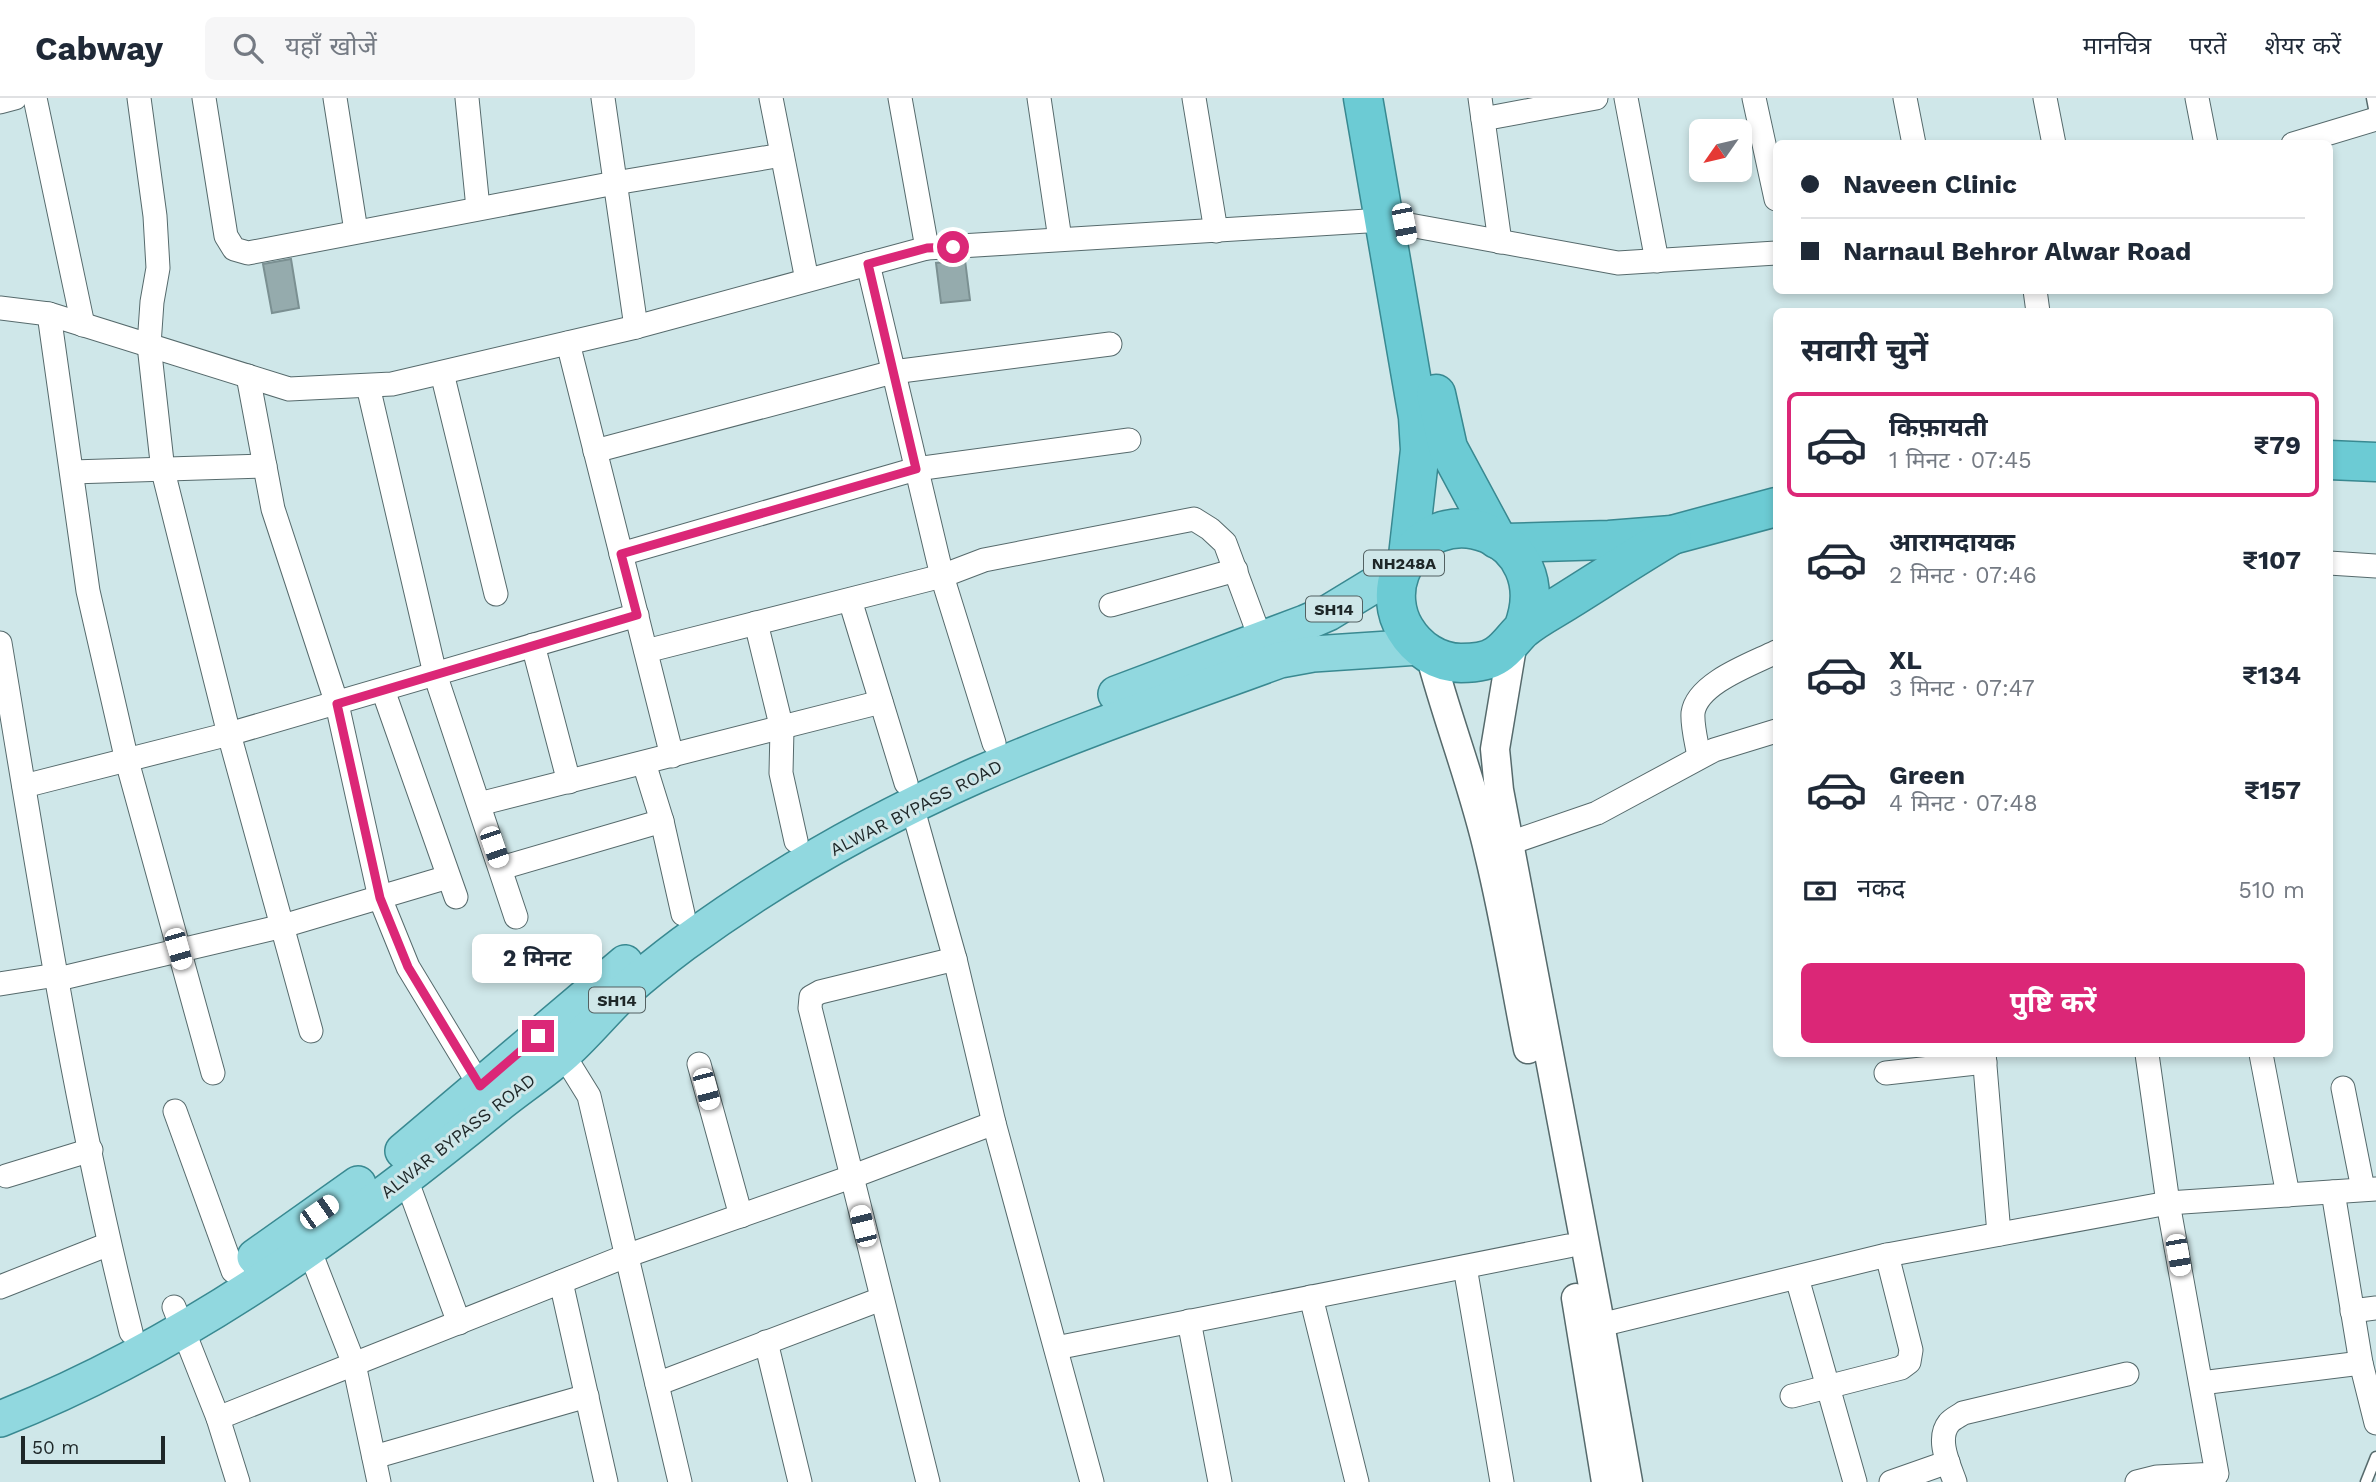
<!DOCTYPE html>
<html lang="hi">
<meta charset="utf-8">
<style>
:root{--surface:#fff;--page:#f6f6f7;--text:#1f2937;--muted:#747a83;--line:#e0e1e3;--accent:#db2777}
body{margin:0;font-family:"Work Sans","Noto Sans Devanagari",sans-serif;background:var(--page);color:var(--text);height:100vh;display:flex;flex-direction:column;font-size:26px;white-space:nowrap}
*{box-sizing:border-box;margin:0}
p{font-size:23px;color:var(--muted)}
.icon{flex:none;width:38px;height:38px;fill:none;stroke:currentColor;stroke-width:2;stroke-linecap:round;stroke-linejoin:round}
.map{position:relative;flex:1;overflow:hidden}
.side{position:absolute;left:1773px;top:210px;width:560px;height:749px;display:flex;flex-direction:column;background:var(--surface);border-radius:10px;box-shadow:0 4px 10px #0003}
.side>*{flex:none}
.top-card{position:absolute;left:1773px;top:42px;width:560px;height:154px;border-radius:10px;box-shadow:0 4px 10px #0003;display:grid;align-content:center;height:154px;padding:0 28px;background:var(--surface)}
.needle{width:46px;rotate:236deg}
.controls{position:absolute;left:1689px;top:21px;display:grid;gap:14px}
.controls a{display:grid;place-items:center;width:63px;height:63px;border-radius:10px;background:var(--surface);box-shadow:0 4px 10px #0003;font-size:35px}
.scale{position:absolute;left:21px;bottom:18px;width:144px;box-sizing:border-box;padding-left:7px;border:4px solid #1e2728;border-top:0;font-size:19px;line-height:24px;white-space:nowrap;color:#1e2728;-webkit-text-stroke:5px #cfe7e9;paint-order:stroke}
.end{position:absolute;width:32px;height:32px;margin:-16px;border:9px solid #db2777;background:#fff;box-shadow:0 0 0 4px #fff}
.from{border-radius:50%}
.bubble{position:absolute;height:49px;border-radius:10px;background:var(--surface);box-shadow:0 4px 10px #0003;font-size:23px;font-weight:700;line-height:49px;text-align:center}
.car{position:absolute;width:21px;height:42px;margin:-21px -10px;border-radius:9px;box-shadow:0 0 5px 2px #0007;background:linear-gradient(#fff 24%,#345 0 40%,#fff 0 76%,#345 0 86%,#fff 0)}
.top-card b{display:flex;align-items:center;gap:24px;height:66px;font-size:26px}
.top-card b+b{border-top:2px solid var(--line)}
.top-card i{width:18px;height:18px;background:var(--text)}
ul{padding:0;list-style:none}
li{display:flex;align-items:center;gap:21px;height:105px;margin:0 14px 10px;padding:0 14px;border:4px solid transparent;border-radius:10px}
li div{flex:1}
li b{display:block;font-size:26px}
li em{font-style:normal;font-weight:700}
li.active{border-color:var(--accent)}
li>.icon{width:63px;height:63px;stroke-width:1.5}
h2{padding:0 28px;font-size:32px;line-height:84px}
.pay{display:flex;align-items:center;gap:18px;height:77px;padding:0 28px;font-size:26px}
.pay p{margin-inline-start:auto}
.action{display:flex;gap:14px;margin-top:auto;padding:14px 28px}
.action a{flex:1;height:80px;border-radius:10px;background:var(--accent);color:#fff;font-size:28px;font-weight:700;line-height:80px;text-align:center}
header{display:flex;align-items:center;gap:42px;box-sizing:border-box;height:98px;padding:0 35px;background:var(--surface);border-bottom:2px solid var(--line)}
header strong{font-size:33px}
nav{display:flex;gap:38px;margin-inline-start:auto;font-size:24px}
.search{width:490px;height:63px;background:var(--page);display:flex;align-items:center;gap:18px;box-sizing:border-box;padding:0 24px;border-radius:10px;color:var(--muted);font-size:26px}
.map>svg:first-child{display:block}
.building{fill:#95abad;stroke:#7b9092;stroke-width:2}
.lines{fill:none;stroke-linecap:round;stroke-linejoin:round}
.service-casing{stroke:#566a6c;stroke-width:13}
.minor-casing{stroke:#566a6c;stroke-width:25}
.tertiary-casing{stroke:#566a6c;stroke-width:31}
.primary-casing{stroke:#398991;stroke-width:38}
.trunk-casing{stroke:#398991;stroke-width:41}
.service{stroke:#fff;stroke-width:10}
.minor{stroke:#fff;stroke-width:23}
.tertiary{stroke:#fff;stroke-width:28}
.primary{stroke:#91d8df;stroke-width:35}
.trunk{stroke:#6ccbd4;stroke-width:38}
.route{stroke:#db2777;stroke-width:9}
.labels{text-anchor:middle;stroke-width:6;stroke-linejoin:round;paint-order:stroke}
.shield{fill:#cfe7e9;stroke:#536162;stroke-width:2}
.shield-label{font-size:16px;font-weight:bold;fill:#1e2728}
.street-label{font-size:18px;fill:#1e2728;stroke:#cfe7e9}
</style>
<header>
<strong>Cabway</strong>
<div class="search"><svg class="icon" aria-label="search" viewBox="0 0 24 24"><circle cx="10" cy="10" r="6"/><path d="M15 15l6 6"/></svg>यहाँ खोजें</div>
<nav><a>मानचित्र</a><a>परतें</a><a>शेयर करें</a></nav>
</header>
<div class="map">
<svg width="2376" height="1384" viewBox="0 0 2376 1384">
<rect width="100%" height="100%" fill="#cfe7e9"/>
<g class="building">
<polygon points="291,161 299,210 272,215 263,166"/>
<polygon points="965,162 970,202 941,205 936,165"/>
</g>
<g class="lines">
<defs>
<g id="service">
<polyline points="2372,0 2376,21"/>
<polyline points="2366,1384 2376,1359"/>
</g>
<g id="minor">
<polyline points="35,0 83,227"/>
<polyline points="139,0 155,118 158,170 152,204 149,247 163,373 229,636 311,933"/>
<polyline points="204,0 226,138 234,151 248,155 615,85 782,57"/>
<polyline points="335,0 356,133"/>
<polyline points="467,0 478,110"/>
<polyline points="603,0 636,229"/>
<polyline points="771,0 807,182"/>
<polyline points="900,0 927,150"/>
<polyline points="1039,0 1060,141"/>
<polyline points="1194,0 1216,133"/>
<polyline points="1480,0 1500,144"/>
<polyline points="1626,0 1657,163"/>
<polyline points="1754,0 1776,101"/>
<polyline points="1905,0 1914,46"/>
<polyline points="2045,0 2054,46"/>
<polyline points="2197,0 2206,46"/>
<polyline points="0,4 15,0"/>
<polyline points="1483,21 1596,0"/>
<polyline points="2293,46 2376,21"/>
<polyline points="1404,126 1618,165 1776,155"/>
<polyline points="868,166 942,478 994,645"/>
<polyline points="2035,192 2038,214"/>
<polyline points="0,210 49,216 289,291 392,286 636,229 927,150 1383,122"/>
<polyline points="49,216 88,493 127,663 213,975"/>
<polyline points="568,245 672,658"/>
<polyline points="442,275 496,496"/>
<polyline points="248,278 273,411 337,606 380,800 408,869 480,988"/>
<polyline points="368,288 435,576 516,819"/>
<polyline points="595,353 893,274 1110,246"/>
<polyline points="72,374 265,368"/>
<polyline points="621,456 916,371 1129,342"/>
<polyline points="2329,465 2376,468"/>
<polyline points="850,502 906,685"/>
<polyline points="1111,507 1236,472"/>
<polyline points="756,525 782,631 781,675 796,743"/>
<path d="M0,545C38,774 74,1009 131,1234"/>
<polyline points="533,547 569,684"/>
<polyline points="646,553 942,478 984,462 1194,421 1210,431 1225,445 1261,542"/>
<polyline points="383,592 456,799"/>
<path d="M1699,659C1697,646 1692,628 1693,615C1697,585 1752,566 1776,554"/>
<polyline points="644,665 662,723 683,816"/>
<polyline points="24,688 229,636 637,517"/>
<polyline points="479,706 881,604"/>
<polyline points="912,708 955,861 994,1025 1092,1384"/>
<polyline points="1510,745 1597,715 1714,652 1776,633"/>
<polyline points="501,770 662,723"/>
<polyline points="0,886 50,878 58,881 283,828 448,779"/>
<polyline points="563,956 589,998 680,1384"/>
<polyline points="1984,956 1999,1136"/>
<polyline points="2261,956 2288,1097"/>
<polyline points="699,966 741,1118"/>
<polyline points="1886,975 1985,964"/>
<polyline points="2343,990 2363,1091"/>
<polyline points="175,1013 233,1173"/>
<polyline points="6,1078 91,1052"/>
<polyline points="406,1081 459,1225"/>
<polyline points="2333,1094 2361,1265 2376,1325"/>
<polyline points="309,1151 354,1266 379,1384"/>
<polyline points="1465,1169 1502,1384"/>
<polyline points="1797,1180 1855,1384"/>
<polyline points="561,1184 606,1384"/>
<polyline points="0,1189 109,1146"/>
<polyline points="1311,1199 1357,1384"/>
<polyline points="174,1209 218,1320 238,1384"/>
<polyline points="2352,1213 2376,1210"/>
<polyline points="1189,1223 1220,1384"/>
<polyline points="1584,1231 1887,1157 2168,1105 2376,1091"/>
<polyline points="766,1244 800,1384"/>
<polyline points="1056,1250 1568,1148"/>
<polyline points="2201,1285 2361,1265"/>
<polyline points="657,1286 881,1201"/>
<polyline points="1792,1298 1901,1270 1909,1264 1911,1252 1887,1157"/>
<polyline points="218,1320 626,1158 851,1079 994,1025"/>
<polyline points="374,1359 587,1298"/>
<polyline points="928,1384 810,910 811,899 820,894 955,861"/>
<polyline points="1891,1384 1948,1364"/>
<path d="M1955,1384C1949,1367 1936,1341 1949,1325C1952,1321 1959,1318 1963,1315L2127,1276"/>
<polyline points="2137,1384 2157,1379 2217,1376 2168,1105 2147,956"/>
</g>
<g id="tertiary">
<polyline points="1513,543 1495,651 1499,692 1597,1209 1628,1384"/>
<path d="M1430,556C1448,624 1474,689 1489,756C1505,821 1515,886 1528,951"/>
<polyline points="1576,1200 1606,1384"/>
</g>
<g id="primary">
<polyline points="1116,596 1305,525 1328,515 1402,470"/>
<polyline points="403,1053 625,865"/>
<polyline points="255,1159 358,1086"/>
<path d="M0,1321C183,1249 344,1132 495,1009C517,991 540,976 561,958C584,938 603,914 625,893C643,877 663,861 683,846C773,780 875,722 977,677C1076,634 1179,599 1280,562L1313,556L1419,549"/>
</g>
<g id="trunk">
<polyline points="1363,0 1418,319 1420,352 1408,458"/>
<polyline points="1436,296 1448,350 1497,441"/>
<polyline points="2329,362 2376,364"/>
<polyline points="1506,445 1609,442 1672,437 1776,409"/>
<path d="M1523,531C1560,436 1433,390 1400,475C1393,493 1395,515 1405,531C1417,551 1438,565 1461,565C1473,565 1487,564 1497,557C1508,550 1514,539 1523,531C1536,520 1554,511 1568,502C1603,480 1637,458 1672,437"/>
</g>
</defs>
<use href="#service" class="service-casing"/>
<use href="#minor" class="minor-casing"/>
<use href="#tertiary" class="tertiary-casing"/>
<use href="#primary" class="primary-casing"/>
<use href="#trunk" class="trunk-casing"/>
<use href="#service" class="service"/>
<use href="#minor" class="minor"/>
<use href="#tertiary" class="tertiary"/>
<use href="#primary" class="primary"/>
<use href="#trunk" class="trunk"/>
</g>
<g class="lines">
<polyline class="route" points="538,938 480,988 408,869 380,800 337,606 637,517 621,456 916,371 868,166 927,150 953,149"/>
</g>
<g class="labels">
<g class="shield">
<rect x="1364" y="452.5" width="80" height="25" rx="5"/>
<rect x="1306" y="498.5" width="56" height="25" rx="5"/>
<rect x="589" y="889.5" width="56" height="25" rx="5"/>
</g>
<g class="shield-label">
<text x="1404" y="471">NH248A</text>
<text x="1334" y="517">SH14</text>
<text x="617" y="908">SH14</text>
</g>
<g class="street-label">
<text transform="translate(916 710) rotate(-27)" y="6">ALWAR BYPASS ROAD</text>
<text transform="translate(458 1038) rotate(-38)" y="6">ALWAR BYPASS ROAD</text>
</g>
</g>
</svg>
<div class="controls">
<a><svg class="needle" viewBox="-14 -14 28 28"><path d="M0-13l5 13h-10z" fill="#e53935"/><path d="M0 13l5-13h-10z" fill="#747a83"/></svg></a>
</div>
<div class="scale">50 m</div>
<i class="end from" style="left:953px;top:149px"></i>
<i class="end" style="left:538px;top:938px"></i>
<div class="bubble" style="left:472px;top:836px;width:130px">2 मिनट</div>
<i class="car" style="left:1404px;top:126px;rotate:169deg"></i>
<i class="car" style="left:494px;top:749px;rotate:161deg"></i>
<i class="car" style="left:178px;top:851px;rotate:164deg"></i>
<i class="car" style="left:706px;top:991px;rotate:165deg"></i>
<i class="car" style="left:319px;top:1114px;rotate:55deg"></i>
<i class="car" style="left:863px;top:1128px;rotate:346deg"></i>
<i class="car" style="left:2178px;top:1157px;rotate:170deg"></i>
<div class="top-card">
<b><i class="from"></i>Naveen Clinic</b>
<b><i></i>Narnaul Behror Alwar Road</b>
</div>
<section class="side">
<h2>सवारी चुनें</h2>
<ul>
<li class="active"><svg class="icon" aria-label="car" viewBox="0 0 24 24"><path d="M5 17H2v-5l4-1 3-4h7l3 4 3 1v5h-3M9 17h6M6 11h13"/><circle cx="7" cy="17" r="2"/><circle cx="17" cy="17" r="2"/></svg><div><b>किफ़ायती</b><p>1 मिनट · 07:45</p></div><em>₹79</em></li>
<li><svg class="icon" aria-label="car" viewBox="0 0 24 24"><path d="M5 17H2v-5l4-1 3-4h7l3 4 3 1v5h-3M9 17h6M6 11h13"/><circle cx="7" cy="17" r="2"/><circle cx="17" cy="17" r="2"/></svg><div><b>आरामदायक</b><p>2 मिनट · 07:46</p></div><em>₹107</em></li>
<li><svg class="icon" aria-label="car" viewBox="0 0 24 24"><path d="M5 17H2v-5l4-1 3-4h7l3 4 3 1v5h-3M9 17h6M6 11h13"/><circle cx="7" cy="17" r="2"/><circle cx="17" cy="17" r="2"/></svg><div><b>XL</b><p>3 मिनट · 07:47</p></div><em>₹134</em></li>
<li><svg class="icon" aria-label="car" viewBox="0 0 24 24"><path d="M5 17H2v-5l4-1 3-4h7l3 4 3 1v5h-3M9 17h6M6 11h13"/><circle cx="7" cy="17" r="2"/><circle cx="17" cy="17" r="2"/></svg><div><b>Green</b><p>4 मिनट · 07:48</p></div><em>₹157</em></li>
</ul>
<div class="pay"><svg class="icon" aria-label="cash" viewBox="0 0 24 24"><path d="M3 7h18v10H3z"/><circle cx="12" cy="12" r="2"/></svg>नकद<p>510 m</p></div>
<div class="action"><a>पुष्टि करें</a></div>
</section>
</div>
